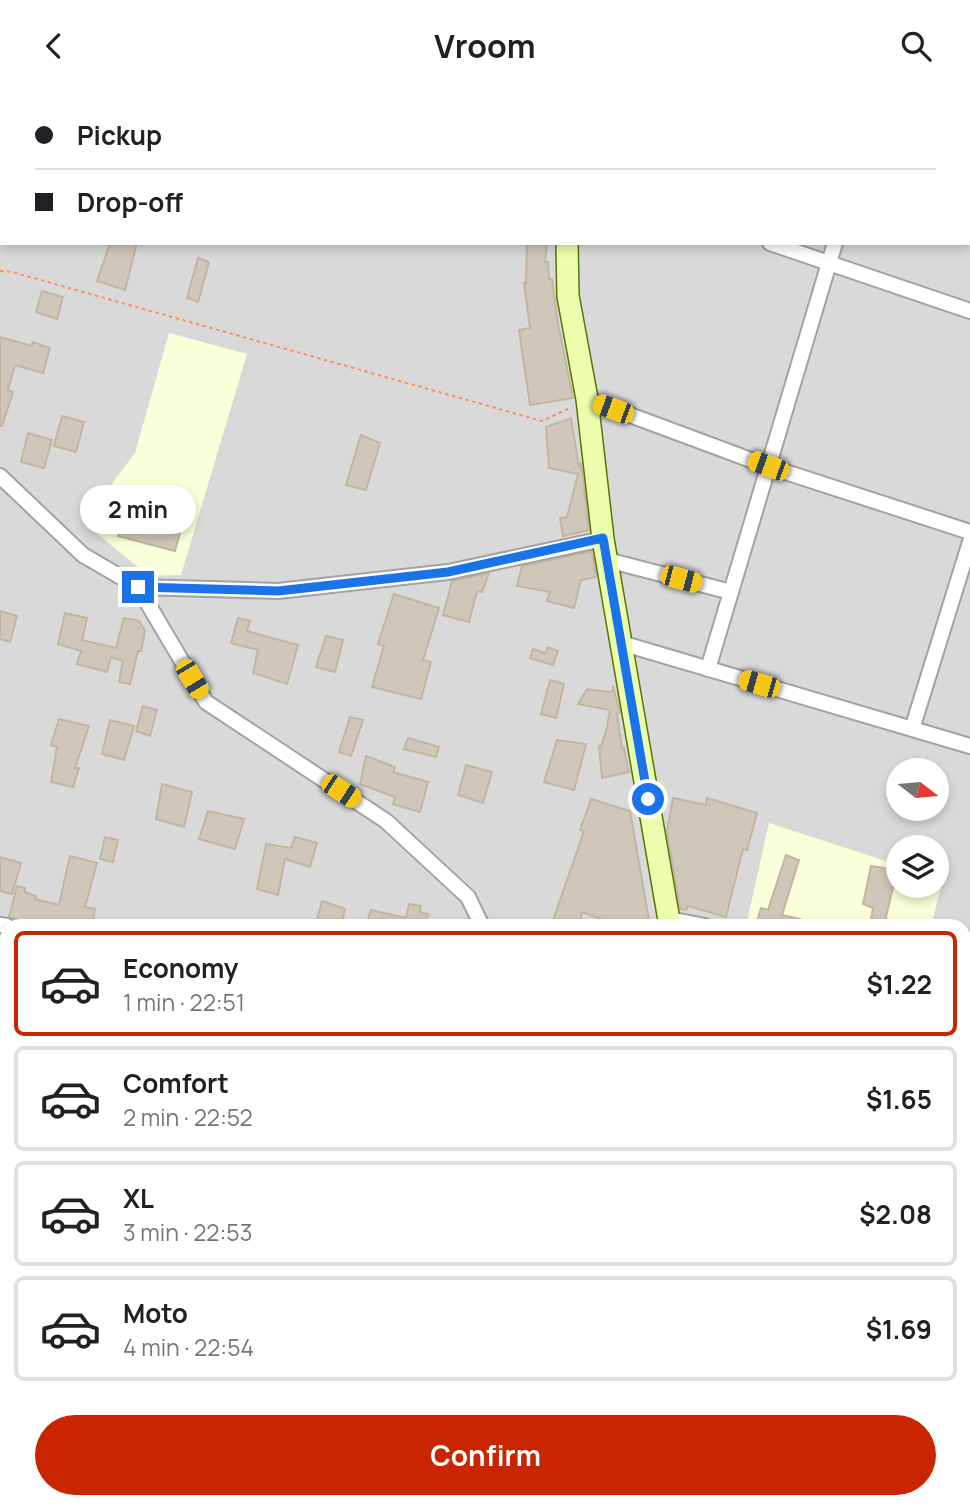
<!DOCTYPE html>
<meta charset="utf-8">
<style>
:root{--surface:#fff;--page:#f2f2f2;--text:#202124;--muted:#757577;--line:#e0e0e0;--accent:#c82500}
body{margin:0;font-family:Manrope,sans-serif;background:var(--page);color:var(--text);height:100vh;display:flex;flex-direction:column;font-size:26px;white-space:nowrap}
*{box-sizing:border-box;margin:0}
p{font-size:23px;color:var(--muted)}
.icon{flex:none;width:38px;height:38px;fill:none;stroke:currentColor;stroke-width:2;stroke-linecap:round;stroke-linejoin:round}
.map{position:relative;flex:1;overflow:hidden}
.details{position:absolute;left:0px;top:828px;width:971px;height:590px;display:flex;flex-direction:column;background:var(--surface);border-radius:21px 21px 0 0;box-shadow:0 4px 10px #0003}
.details>*{flex:none}
.banner{position:absolute;left:0px;top:0px;width:971px;height:154px;box-shadow:0 4px 10px #0003;display:grid;align-content:center;height:154px;padding:0 35px;background:var(--surface)}
.needle{width:46px;rotate:106deg}
.fabs{position:absolute;left:886px;top:667px;display:grid;gap:14px}
.fabs a{display:grid;place-items:center;width:63px;height:63px;border-radius:50%;background:var(--surface);box-shadow:0 4px 10px #0003;font-size:35px}
.end{position:absolute;width:32px;height:32px;margin:-16px;border:9px solid #1a73e8;background:#fff;box-shadow:0 0 0 4px #fff}
.from{border-radius:50%}
.bubble{position:absolute;height:49px;border-radius:24px;background:var(--surface);box-shadow:0 4px 10px #0003;font-size:23px;font-weight:700;line-height:49px;text-align:center}
.car{position:absolute;width:21px;height:42px;margin:-21px -10px;border-radius:9px;box-shadow:0 0 5px 2px #0007;background:linear-gradient(#f5c518 24%,#345 0 40%,#f5c518 0 76%,#345 0 86%,#f5c518 0)}
.banner b{display:flex;align-items:center;gap:24px;height:66px;font-size:26px}
.banner b+b{border-top:2px solid var(--line)}
.banner i{width:18px;height:18px;background:var(--text)}
ul{padding:12px 0 0;list-style:none}
li{display:flex;align-items:center;gap:21px;height:105px;margin:0 14px 10px;padding:0 21px;border:4px solid var(--line);border-radius:10px}
li div{flex:1}
li b{display:block;font-size:26px}
li em{font-style:normal;font-weight:700}
li.on{border-color:var(--accent)}
li>.icon{width:63px;height:63px;stroke-width:1.5}
.action{display:flex;gap:14px;margin-top:auto;padding:14px 35px}
.action a{flex:1;height:80px;border-radius:42px;background:var(--accent);color:#fff;font-size:28px;font-weight:700;line-height:80px;text-align:center}
header{display:flex;justify-content:space-between;align-items:center;height:91px;padding:0 35px;background:var(--surface);font-size:32px;font-weight:700}
.map>svg:first-child{display:block}
.residential{fill:#dad9d9;fill-rule:evenodd}
.education{fill:#f8ffd9}
.building{fill:#cfc7b9;stroke:#c2b6a2;stroke-width:2}
.lines{fill:none;stroke-linecap:round;stroke-linejoin:round}
.street-casing{stroke:#a3a3a3;stroke-width:18}
.secondary-casing{stroke:#547600;stroke-width:24}
.path{stroke:#ff8f61;stroke-width:2;stroke-dasharray:3.5 3.5;stroke-linecap:butt}
.street{stroke:#fff;stroke-width:14}
.secondary{stroke:#ecffae;stroke-width:21}
.route{stroke:#1a73e8;stroke-width:9}
</style>
<header><svg class="icon" aria-label="back" viewBox="0 0 24 24"><path d="M15 5l-7 7 7 7"/></svg>Vroom<svg class="icon" aria-label="search" viewBox="0 0 24 24"><circle cx="10" cy="10" r="6"/><path d="M15 15l6 6"/></svg></header>
<div class="map">
<svg width="970" height="1416" viewBox="0 0 970 1416">
<rect width="100%" height="100%" fill="#efede1"/>
<path class="residential" d="M0,0H970V1416H0ZM2,2H970V152H2ZM898,679H936V718H898ZM898,756H936V794H898ZM7,835H964V1410H7Z"/>
<g class="education">
<polygon points="169,242 247,263 181,484 149,485 83,431 135,362"/>
<polygon points="769,732 898,774 898,794 936,794 936,786 943,788 931,835 746,835"/>
</g>
<g class="building">
<polygon points="110,152 137,152 125,199 97,190"/>
<polygon points="527,152 547,152 545,171 548,171 549,188 552,188 558,232 573,307 530,314 519,239 530,237 524,192 526,192"/>
<polygon points="198,167 209,171 198,211 187,207"/>
<polygon points="42,200 63,206 57,228 36,221"/>
<polygon points="0,246 32,255 33,251 50,257 43,282 15,274 8,299 13,301 2,335 0,335"/>
<polygon points="62,325 84,331 76,361 54,355"/>
<polygon points="571,327 579,377 581,371 589,439 563,445 560,427 567,426 578,383 549,377 546,336"/>
<polygon points="28,342 52,349 44,377 21,371"/>
<polygon points="361,344 380,352 366,399 346,394"/>
<polygon points="125,420 182,435 175,460 118,445"/>
<polygon points="592,460 596,486 581,489 574,517 547,510 550,501 517,495 522,475"/>
<polygon points="489,482 482,501 477,500 469,531 443,524 452,490"/>
<polygon points="394,503 439,517 423,569 431,571 421,608 372,596 384,555 378,553"/>
<polygon points="0,520 17,525 10,551 0,548"/>
<polygon points="65,522 87,527 82,549 116,557 124,527 139,530 145,540 141,560 138,560 130,593 119,591 123,570 111,566 107,581 77,573 81,560 58,553"/>
<polygon points="238,527 250,530 247,540 298,554 287,593 253,582 258,559 231,552"/>
<polygon points="326,545 343,549 335,581 316,576"/>
<polygon points="548,556 558,560 553,574 530,567 533,558 545,562"/>
<polygon points="550,589 564,593 556,627 541,623"/>
<polygon points="613,595 620,621 617,623 622,658 624,657 629,681 602,687 599,655 601,656 607,636 610,619 578,613 587,598 609,601 613,600"/>
<polygon points="143,615 157,619 150,645 136,640"/>
<polygon points="350,626 363,629 351,665 339,661"/>
<polygon points="59,628 89,635 75,677 79,677 73,696 51,691 57,656 51,654"/>
<polygon points="110,629 134,635 124,669 102,663"/>
<polygon points="408,647 439,656 436,666 404,658"/>
<polygon points="557,649 586,653 574,699 544,691"/>
<polygon points="366,665 395,676 393,681 428,691 420,721 393,713 395,706 360,693"/>
<polygon points="466,674 492,681 483,712 458,704"/>
<polygon points="162,693 192,701 184,736 156,728"/>
<polygon points="673,707 706,714 707,707 757,722 747,759 743,758 726,826 688,815 686,819 680,818 667,740"/>
<polygon points="591,708 630,720 650,835 632,835 606,830 582,821 579,835 551,835 584,740 580,739"/>
<polygon points="208,720 244,728 235,758 199,748"/>
<polygon points="105,746 118,749 113,771 100,768"/>
<polygon points="295,746 317,752 310,776 285,768 278,804 257,798 266,753 291,757"/>
<polygon points="786,764 799,769 782,824 812,831 812,835 773,835 757,830 761,817 768,819"/>
<polygon points="70,765 97,772 85,816 95,818 92,835 37,835 9,826 17,795 25,797 25,801 36,805 35,808 59,814"/>
<polygon points="0,766 21,772 12,803 0,800"/>
<polygon points="871,775 897,779 884,835 870,835 873,817 863,813"/>
<polygon points="322,810 345,818 341,835 315,835"/>
<polygon points="409,813 421,815 420,821 428,823 425,835 366,835 371,819 406,827"/>
</g>
<g class="lines">
<defs>
<g id="street">
<polyline points="880,2 881,0"/>
<polyline points="770,152 970,220"/>
<polyline points="587,308 767,375 970,441"/>
<polyline points="0,385 83,464 138,496 278,500 448,481 603,448"/>
<polyline points="607,469 731,501"/>
<polyline points="138,496 206,611 386,730 468,806 482,835"/>
<polyline points="621,552 970,655"/>
<polyline points="708,578 835,152"/>
<polyline points="912,638 970,451"/>
<polyline points="669,828 705,835"/>
<polyline points="0,834 7,835"/>
<polyline points="964,883 970,879"/>
<polyline points="0,1050 7,1052"/>
<polyline points="964,1204 965,1205"/>
<polyline points="197,1416 199,1410"/>
<polyline points="442,1416 443,1410"/>
</g>
<g id="secondary">
<polyline points="103,2 107,0"/>
<polyline points="607,2 608,0"/>
<polyline points="0,27 2,27"/>
<polyline points="567,152 568,205 587,308 603,448 670,835"/>
<polyline points="743,1410 744,1416"/>
<polyline points="761,1410 762,1416"/>
</g>
</defs>
<use href="#street" class="street-casing"/>
<use href="#secondary" class="secondary-casing"/>
<polyline class="path" points="0,180 12,181 542,330 570,317"/>
<use href="#street" class="street"/>
<use href="#secondary" class="secondary"/>
</g>
<g class="lines">
<polyline class="route" points="138,496 278,500 448,481 603,447 648,708"/>
</g>
</svg>
<div class="fabs">
<a><svg class="needle" viewBox="-14 -14 28 28"><path d="M0-13l5 13h-10z" fill="#e53935"/><path d="M0 13l5-13h-10z" fill="#757577"/></svg></a>
<a><svg class="icon" aria-label="layers" viewBox="0 0 24 24"><path d="M12 4l9 5-9 5-9-5zM3 14l9 5 9-5"/></svg></a>
</div>
<i class="end from" style="left:648px;top:708px"></i>
<i class="end" style="left:138px;top:496px"></i>
<div class="bubble" style="left:80px;top:394px;width:116px">2 min</div>
<i class="car" style="left:613px;top:318px;rotate:290deg"></i>
<i class="car" style="left:768px;top:375px;rotate:290deg"></i>
<i class="car" style="left:681px;top:488px;rotate:105deg"></i>
<i class="car" style="left:192px;top:588px;rotate:149deg"></i>
<i class="car" style="left:759px;top:593px;rotate:286deg"></i>
<i class="car" style="left:341px;top:700px;rotate:123deg"></i>
<div class="banner">
<b><i class="from"></i>Pickup</b>
<b><i></i>Drop-off</b>
</div>
<section class="details">
<ul>
<li class="on"><svg class="icon" aria-label="car" viewBox="0 0 24 24"><path d="M5 17H2v-5l4-1 3-4h7l3 4 3 1v5h-3M9 17h6M6 11h13"/><circle cx="7" cy="17" r="2"/><circle cx="17" cy="17" r="2"/></svg><div><b>Economy</b><p>1 min · 22:51</p></div><em>$1.22</em></li>
<li><svg class="icon" aria-label="car" viewBox="0 0 24 24"><path d="M5 17H2v-5l4-1 3-4h7l3 4 3 1v5h-3M9 17h6M6 11h13"/><circle cx="7" cy="17" r="2"/><circle cx="17" cy="17" r="2"/></svg><div><b>Comfort</b><p>2 min · 22:52</p></div><em>$1.65</em></li>
<li><svg class="icon" aria-label="car" viewBox="0 0 24 24"><path d="M5 17H2v-5l4-1 3-4h7l3 4 3 1v5h-3M9 17h6M6 11h13"/><circle cx="7" cy="17" r="2"/><circle cx="17" cy="17" r="2"/></svg><div><b>XL</b><p>3 min · 22:53</p></div><em>$2.08</em></li>
<li><svg class="icon" aria-label="car" viewBox="0 0 24 24"><path d="M5 17H2v-5l4-1 3-4h7l3 4 3 1v5h-3M9 17h6M6 11h13"/><circle cx="7" cy="17" r="2"/><circle cx="17" cy="17" r="2"/></svg><div><b>Moto</b><p>4 min · 22:54</p></div><em>$1.69</em></li>
</ul>
<div class="action"><a>Confirm</a></div>
</section>
</div>
